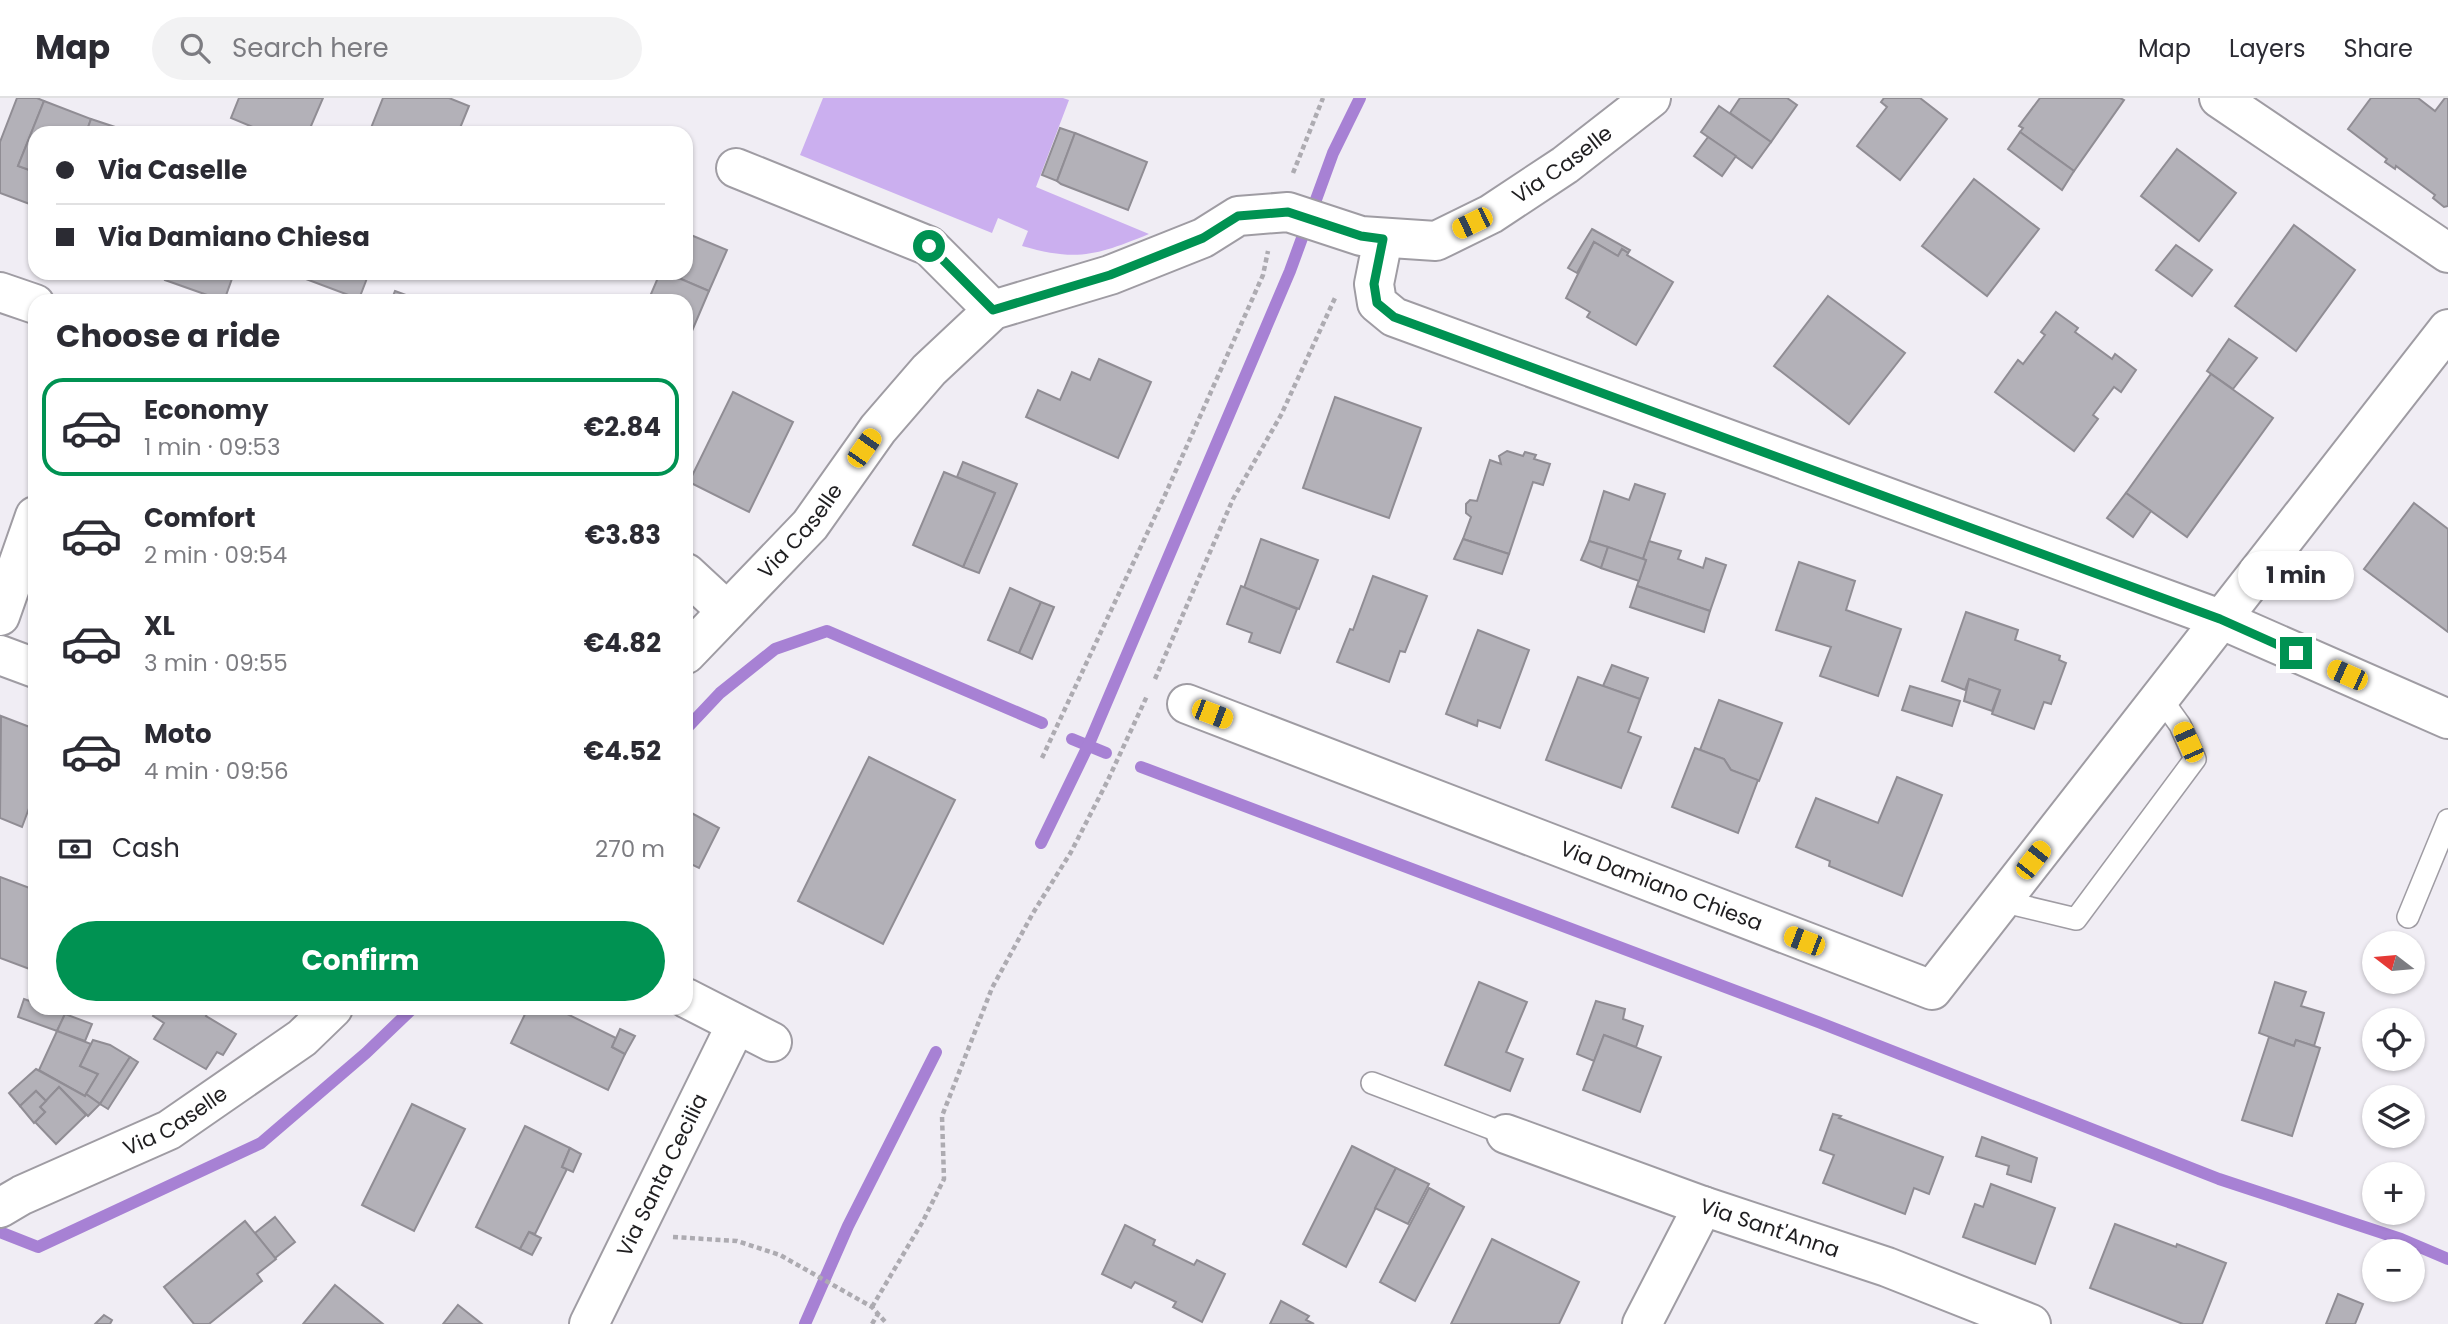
<!DOCTYPE html>
<meta charset="utf-8">
<style>
:root{--surface:#fff;--page:#f2f2f3;--text:#2b2b33;--muted:#7c7c81;--line:#e1e1e2;--accent:#009252}
body{margin:0;font-family:Poppins,sans-serif;background:var(--page);color:var(--text);height:100vh;display:flex;flex-direction:column;font-size:26px;white-space:nowrap}
*{box-sizing:border-box;margin:0}
p{font-size:23px;color:var(--muted)}
.icon{flex:none;width:38px;height:38px;fill:none;stroke:currentColor;stroke-width:2;stroke-linecap:round;stroke-linejoin:round}
.map{position:relative;flex:1;overflow:hidden}
.side{position:absolute;left:28px;top:196px;width:665px;height:721px;display:flex;flex-direction:column;background:var(--surface);border-radius:21px;box-shadow:0 2px 5px #0004}
.side>*{flex:none}
.hud{position:absolute;left:28px;top:28px;width:665px;height:154px;border-radius:21px;box-shadow:0 2px 5px #0004;display:grid;align-content:center;height:154px;padding:0 28px;background:var(--surface)}
.needle{width:46px;rotate:286deg}
.buttons{position:absolute;left:2362px;top:833px;display:grid;gap:14px}
.buttons a{display:grid;place-items:center;width:63px;height:63px;border-radius:50%;background:var(--surface);box-shadow:0 2px 5px #0004;font-size:35px}
.end{position:absolute;width:32px;height:32px;margin:-16px;border:9px solid #009252;background:#fff;box-shadow:0 0 0 4px #fff}
.from{border-radius:50%}
.bubble{position:absolute;height:49px;border-radius:24px;background:var(--surface);box-shadow:0 2px 5px #0004;font-size:23px;font-weight:700;line-height:49px;text-align:center}
.car{position:absolute;width:21px;height:42px;margin:-21px -10px;border-radius:9px;box-shadow:0 0 5px 2px #0007;background:linear-gradient(#f5c518 24%,#345 0 40%,#f5c518 0 76%,#345 0 86%,#f5c518 0)}
.hud b{display:flex;align-items:center;gap:24px;height:66px;font-size:26px}
.hud b+b{border-top:2px solid var(--line)}
.hud i{width:18px;height:18px;background:var(--text)}
ul{padding:0;list-style:none}
li{display:flex;align-items:center;gap:21px;height:98px;margin:0 14px 10px;padding:0 14px;border:4px solid transparent;border-radius:21px}
li div{flex:1}
li b{display:block;font-size:26px}
li em{font-style:normal;font-weight:700}
li.selected{border-color:var(--accent)}
li>.icon{width:63px;height:63px;stroke-width:1.5}
h2{padding:0 28px;font-size:32px;line-height:84px}
.pay{display:flex;align-items:center;gap:18px;height:77px;padding:0 28px;font-size:26px}
.pay p{margin-inline-start:auto}
.primary-button{display:flex;gap:14px;margin-top:auto;padding:14px 28px}
.primary-button a{flex:1;height:80px;border-radius:42px;background:var(--accent);color:#fff;font-size:28px;font-weight:700;line-height:80px;text-align:center}
header{display:flex;align-items:center;gap:42px;box-sizing:border-box;height:98px;padding:0 35px;background:var(--surface);border-bottom:2px solid var(--line)}
header strong{font-size:33px}
nav{display:flex;gap:38px;margin-inline-start:auto;font-size:24px}
.search{width:490px;height:63px;background:var(--page);display:flex;align-items:center;gap:18px;box-sizing:border-box;padding:0 24px;border-radius:38px;color:var(--muted);font-size:26px}
.map>svg:first-child{display:block}
.green{fill:#cbafef}
.lines{fill:none;stroke-linecap:round;stroke-linejoin:round}
.stream{stroke:#a781d4;stroke-width:12}
.building{fill:#b3b1b8;stroke:#908d94;stroke-width:2}
.lane-casing{stroke:#9f9ca3;stroke-width:24}
.street-casing{stroke:#9f9ca3;stroke-width:42}
.path{stroke:#adabb1;stroke-width:4.5;stroke-dasharray:5 3.5;stroke-linecap:butt}
.lane{stroke:#fff;stroke-width:21}
.street{stroke:#fff;stroke-width:38}
.route{stroke:#009252;stroke-width:9}
.labels{text-anchor:middle;stroke-width:7;stroke-linejoin:round;paint-order:stroke}
.street-label{font-size:21px;fill:#1f1e20;stroke:#fff}
</style>
<header>
<strong>Map</strong>
<div class="search"><svg class="icon" aria-label="search" viewBox="0 0 24 24"><circle cx="10" cy="10" r="6"/><path d="M15 15l6 6"/></svg>Search here</div>
<nav><a>Map</a><a>Layers</a><a>Share</a></nav>
</header>
<div class="map">
<svg width="2448" height="1226" viewBox="0 0 2448 1226">
<rect width="100%" height="100%" fill="#f0edf4"/>
<path class="green" d="M823,0H1063L1069,2L1036,89L1149,136C1097,157 1078,164 1022,148L1028,133L998,120L992,135L800,57Z"/>
<g class="lines">
<g class="stream">
<polyline points="686,631 720,595 775,551 827,533 1042,625"/>
<polyline points="1072,641 1106,655"/>
<polyline points="1141,669 1818,924 2219,1081 2401,1141 2448,1161"/>
<polyline points="1041,745 1088,648 1290,173 1333,55 1360,0"/>
<polyline points="0,1134 38,1149 261,1045 366,955 413,910"/>
<polyline points="805,1226 848,1128 936,954"/>
</g>
</g>
<g class="building">
<polygon points="17,0 37,0 44,3 18,68 35,74 35,108 0,95 0,44"/>
<polygon points="239,0 323,0 308,35 267,35 231,20"/>
<polygon points="383,0 449,0 469,8 458,35 369,35"/>
<polygon points="1740,0 1787,0 1797,7 1771,44 1730,15"/>
<polygon points="1884,0 1920,0 1947,21 1900,82 1857,48 1887,9 1881,4"/>
<polygon points="2040,0 2120,0 2124,2 2074,73 2020,34 2023,30 2019,28"/>
<polygon points="2371,0 2418,0 2435,13 2445,0 2448,0 2448,108 2444,109 2433,100 2435,97 2396,68 2395,71 2385,64 2387,61 2348,31"/>
<polygon points="44,3 91,21 86,35 35,35 35,74 18,68"/>
<polygon points="1719,8 1771,44 1752,70 1701,34"/>
<polygon points="91,21 115,29 113,35 86,35"/>
<polygon points="1060,30 1075,35 1057,83 1042,77"/>
<polygon points="2020,34 2074,73 2062,92 2008,51"/>
<polygon points="1075,35 1147,64 1128,112 1061,86 1057,83"/>
<polygon points="1708,39 1736,58 1722,78 1694,58"/>
<polygon points="2177,51 2236,95 2199,143 2141,98"/>
<polygon points="1974,81 2039,131 1987,198 1922,148"/>
<polygon points="2294,127 2355,172 2296,253 2235,208"/>
<polygon points="1592,131 1630,152 1628,155 1622,151 1618,158 1594,144 1577,175 1568,170"/>
<polygon points="686,135 727,152 709,193 667,175 686,175"/>
<polygon points="1594,144 1618,158 1622,151 1628,155 1627,157 1673,184 1636,247 1587,219 1590,214 1566,200"/>
<polygon points="2176,147 2212,172 2192,198 2156,172"/>
<polygon points="167,175 234,175 224,203 165,182"/>
<polygon points="290,175 369,175 359,201"/>
<polygon points="660,175 667,175 709,193 686,247 686,203 648,203"/>
<polygon points="395,193 422,203 391,203"/>
<polygon points="1828,198 1905,255 1849,326 1774,268"/>
<polygon points="2056,214 2078,230 2075,234 2112,261 2115,256 2136,272 2121,294 2114,289 2093,317 2098,321 2074,353 1995,294 2018,262 2023,266 2045,237 2041,234"/>
<polygon points="2229,241 2257,260 2233,291 2207,273"/>
<polygon points="1099,261 1151,284 1118,360 1026,319 1038,292 1060,302 1072,274 1090,282"/>
<polygon points="2211,276 2273,320 2187,439 2126,395"/>
<polygon points="733,294 793,324 749,414 689,384"/>
<polygon points="1335,299 1421,330 1389,420 1303,390"/>
<polygon points="1507,353 1523,358 1525,354 1536,357 1534,361 1550,366 1543,387 1533,384 1509,456 1463,441 1471,419 1466,415 1466,406 1470,402 1477,403 1490,362 1501,366 1499,358"/>
<polygon points="963,364 1017,386 979,475 963,469 995,395 957,379"/>
<polygon points="944,374 995,395 963,469 913,447"/>
<polygon points="1635,386 1665,396 1643,461 1589,443 1604,393 1629,402"/>
<polygon points="2126,395 2151,413 2133,439 2107,420"/>
<polygon points="2414,405 2448,431 2448,534 2364,471"/>
<polygon points="1261,441 1318,462 1299,511 1244,490"/>
<polygon points="1463,441 1509,456 1502,476 1454,461"/>
<polygon points="1589,443 1608,449 1601,470 1581,462"/>
<polygon points="1649,443 1681,453 1678,461 1703,470 1706,460 1726,467 1710,513 1637,488 1646,462 1643,461"/>
<polygon points="1608,449 1646,462 1639,483 1601,470"/>
<polygon points="1799,464 1855,483 1846,512 1901,531 1878,598 1820,578 1831,549 1776,532"/>
<polygon points="1373,478 1427,498 1405,554 1400,553 1389,584 1337,564 1350,531 1353,532"/>
<polygon points="1241,488 1297,511 1280,555 1249,544 1252,535 1227,526"/>
<polygon points="1637,488 1710,513 1704,534 1630,509"/>
<polygon points="1010,490 1041,504 1019,555 988,542"/>
<polygon points="1041,504 1054,509 1032,561 1019,555"/>
<polygon points="1966,514 2018,532 2015,542 2060,558 2059,562 2066,565 2051,606 2044,604 2034,631 1992,616 2000,592 1969,581 1965,592 1942,583"/>
<polygon points="1478,532 1529,552 1500,630 1478,622 1477,628 1446,616"/>
<polygon points="1612,567 1648,580 1640,601 1603,588"/>
<polygon points="1578,579 1640,601 1628,634 1641,639 1621,690 1546,662"/>
<polygon points="1969,581 2000,592 1992,613 1964,603"/>
<polygon points="1910,588 1960,603 1952,628 1902,612"/>
<polygon points="1719,602 1782,625 1759,683 1731,672 1724,661 1700,652"/>
<polygon points="1,618 35,631 35,694 22,729 0,720"/>
<polygon points="1695,650 1724,661 1731,672 1758,682 1738,735 1672,709"/>
<polygon points="869,659 955,702 883,846 798,803"/>
<polygon points="1897,679 1942,697 1902,798 1829,768 1830,763 1796,749 1816,700 1878,725"/>
<polygon points="686,712 719,730 699,770 691,766 686,776"/>
<polygon points="0,779 35,792 35,873 0,860"/>
<polygon points="1479,884 1527,904 1506,954 1523,961 1510,993 1445,967"/>
<polygon points="2275,884 2306,894 2301,908 2324,915 2314,948 2296,942 2294,948 2259,935"/>
<polygon points="24,901 35,905 35,910 49,910 65,916 57,933 18,919"/>
<polygon points="1596,903 1625,911 1623,921 1643,928 1636,949 1604,937 1594,963 1577,956"/>
<polygon points="158,910 204,910 202,914 207,916 206,918 236,936 223,957 217,954 206,971 154,941 164,925 153,918"/>
<polygon points="528,910 540,914 542,910 555,910 616,940 612,949 625,956 608,992 511,945"/>
<polygon points="65,916 92,926 85,943 57,933"/>
<polygon points="620,931 635,938 625,956 612,949"/>
<polygon points="57,933 91,946 80,968 98,976 85,998 39,972"/>
<polygon points="1604,937 1661,959 1640,1014 1583,992"/>
<polygon points="2269,939 2294,948 2296,942 2320,950 2292,1038 2242,1022"/>
<polygon points="93,942 110,947 130,959 100,1006 86,996 98,976 80,968"/>
<polygon points="130,959 138,964 108,1011 100,1006"/>
<polygon points="36,971 85,998 86,996 100,1006 88,1018 59,989 46,1003 36,993 20,1008 9,995"/>
<polygon points="59,989 86,1017 56,1046 35,1024 45,1014 40,1009"/>
<polygon points="36,993 46,1003 40,1009 45,1014 34,1025 20,1008"/>
<polygon points="412,1006 465,1031 414,1133 362,1107"/>
<polygon points="1833,1016 1841,1018 1839,1020 1943,1059 1929,1096 1914,1090 1905,1116 1823,1085 1834,1057 1820,1052"/>
<polygon points="525,1028 570,1050 562,1069 567,1071 535,1136 529,1134 520,1151 476,1129"/>
<polygon points="1982,1039 2037,1060 2031,1084 2007,1076 2009,1068 1976,1058"/>
<polygon points="1352,1048 1396,1070 1346,1169 1303,1146"/>
<polygon points="570,1050 581,1056 573,1074 562,1069"/>
<polygon points="1396,1070 1429,1086 1408,1126 1375,1110"/>
<polygon points="1991,1086 2055,1110 2035,1166 1963,1139 1975,1106 1983,1109"/>
<polygon points="1429,1090 1464,1109 1415,1203 1380,1184"/>
<polygon points="275,1119 295,1144 275,1160 255,1135"/>
<polygon points="245,1123 276,1161 257,1176 262,1183 209,1226 194,1226 164,1189"/>
<polygon points="2115,1126 2176,1149 2177,1146 2226,1165 2202,1226 2183,1226 2090,1190"/>
<polygon points="1125,1127 1155,1142 1153,1147 1194,1167 1197,1162 1225,1176 1202,1224 1173,1209 1176,1204 1135,1184 1131,1190 1102,1176"/>
<polygon points="529,1134 541,1140 532,1157 520,1151"/>
<polygon points="1492,1141 1579,1184 1559,1226 1451,1226"/>
<polygon points="335,1187 383,1226 303,1226"/>
<polygon points="2338,1196 2363,1206 2355,1226 2326,1226"/>
<polygon points="1281,1203 1309,1218 1306,1222 1314,1226 1270,1226"/>
<polygon points="458,1207 482,1226 443,1226"/>
<polygon points="104,1217 112,1222 110,1226 95,1226"/>
</g>
<g class="lines">
<defs>
<g id="lane">
<polyline points="2001,803 2076,821 2195,661 2180,627 2160,599"/>
<polyline points="2408,819 2448,722"/>
<polyline points="1372,985 1506,1036"/>
</g>
<g id="street">
<polyline points="2219,0 2448,155"/>
<polyline points="736,70 929,148 993,212"/>
<polyline points="1383,141 1374,186 1377,205 1394,219 2220,521 2448,621"/>
<polyline points="0,194 35,206"/>
<polyline points="686,475 727,513"/>
<polyline points="0,518 35,418"/>
<path id="s1" d="M686,556L810,427L878,331L929,272L993,212L1110,177L1203,140L1238,118L1288,114L1361,138L1436,143L1491,116L1565,67L1651,0"/>
<polyline points="0,557 35,570"/>
<path id="s2" d="M1187,606L1932,892L2448,231"/>
<polyline points="686,900 772,944"/>
<path id="s3" d="M1506,1036L1703,1108L1887,1169L2031,1226"/>
<path id="s4" d="M0,1110L22,1097L169,1032L302,940L333,910"/>
<path id="s5" d="M589,1226L736,927"/>
<polyline points="1642,1226 1703,1108"/>
</g>
</defs>
<use href="#lane" class="lane-casing"/>
<use href="#street" class="street-casing"/>
<g class="path">
<polyline points="1293,75 1323,0"/>
<polyline points="1155,581 1233,401 1281,317 1335,200"/>
<polyline points="1042,660 1165,397 1263,177 1268,153"/>
<polyline points="673,1139 737,1143 780,1157 872,1209 887,1226"/>
<polyline points="872,1209 923,1123 944,1081 942,1018 992,890 1033,815 1071,754 1107,684 1147,598"/>
<polyline points="872,1226 878,1216"/>
</g>
<use href="#lane" class="lane"/>
<use href="#street" class="street"/>
</g>
<g class="lines">
<polyline class="route" points="929,148 993,212 1110,177 1203,140 1238,118 1288,114 1361,138 1383,141 1374,186 1377,205 1394,219 2220,521 2296,555"/>
</g>
<g class="labels">
<g class="street-label">
<text dy="7" stroke="none"><textPath href="#s1" startOffset="1076">Via Caselle</textPath></text>
<text dy="7" stroke="none"><textPath href="#s1" startOffset="168">Via Caselle</textPath></text>
<text dy="7" stroke="none"><textPath href="#s2" startOffset="508">Via Damiano Chiesa</textPath></text>
<text dy="7" stroke="none"><textPath href="#s4" startOffset="196">Via Caselle</textPath></text>
<text dy="7" stroke="none"><textPath href="#s5" startOffset="166">Via Santa Cecilia</textPath></text>
<text dy="7" stroke="none"><textPath href="#s3" startOffset="280">Via Sant'Anna</textPath></text>
</g>
</g>
</svg>
<div class="buttons">
<a><svg class="needle" viewBox="-14 -14 28 28"><path d="M0-13l5 13h-10z" fill="#e53935"/><path d="M0 13l5-13h-10z" fill="#7c7c81"/></svg></a>
<a><svg class="icon" aria-label="locate" viewBox="0 0 24 24"><circle cx="12" cy="12" r="6"/><path d="M12 2v4M12 18v4M2 12h4M18 12h4"/></svg></a>
<a><svg class="icon" aria-label="layers" viewBox="0 0 24 24"><path d="M12 4l9 5-9 5-9-5zM3 14l9 5 9-5"/></svg></a>
<a>+</a>
<a>−</a>
</div>
<i class="end from" style="left:929px;top:148px"></i>
<i class="end" style="left:2296px;top:555px"></i>
<div class="bubble" style="left:2238px;top:453px;width:116px">1 min</div>
<i class="car" style="left:1472px;top:125px;rotate:244deg"></i>
<i class="car" style="left:864px;top:350px;rotate:35deg"></i>
<i class="car" style="left:2347px;top:577px;rotate:294deg"></i>
<i class="car" style="left:1212px;top:616px;rotate:111deg"></i>
<i class="car" style="left:2188px;top:644px;rotate:336deg"></i>
<i class="car" style="left:2033px;top:762px;rotate:38deg"></i>
<i class="car" style="left:1804px;top:843px;rotate:291deg"></i>
<div class="hud">
<b><i class="from"></i>Via Caselle</b>
<b><i></i>Via Damiano Chiesa</b>
</div>
<section class="side">
<h2>Choose a ride</h2>
<ul>
<li class="selected"><svg class="icon" aria-label="car" viewBox="0 0 24 24"><path d="M5 17H2v-5l4-1 3-4h7l3 4 3 1v5h-3M9 17h6M6 11h13"/><circle cx="7" cy="17" r="2"/><circle cx="17" cy="17" r="2"/></svg><div><b>Economy</b><p>1 min · 09:53</p></div><em>€2.84</em></li>
<li><svg class="icon" aria-label="car" viewBox="0 0 24 24"><path d="M5 17H2v-5l4-1 3-4h7l3 4 3 1v5h-3M9 17h6M6 11h13"/><circle cx="7" cy="17" r="2"/><circle cx="17" cy="17" r="2"/></svg><div><b>Comfort</b><p>2 min · 09:54</p></div><em>€3.83</em></li>
<li><svg class="icon" aria-label="car" viewBox="0 0 24 24"><path d="M5 17H2v-5l4-1 3-4h7l3 4 3 1v5h-3M9 17h6M6 11h13"/><circle cx="7" cy="17" r="2"/><circle cx="17" cy="17" r="2"/></svg><div><b>XL</b><p>3 min · 09:55</p></div><em>€4.82</em></li>
<li><svg class="icon" aria-label="car" viewBox="0 0 24 24"><path d="M5 17H2v-5l4-1 3-4h7l3 4 3 1v5h-3M9 17h6M6 11h13"/><circle cx="7" cy="17" r="2"/><circle cx="17" cy="17" r="2"/></svg><div><b>Moto</b><p>4 min · 09:56</p></div><em>€4.52</em></li>
</ul>
<div class="pay"><svg class="icon" aria-label="cash" viewBox="0 0 24 24"><path d="M3 7h18v10H3z"/><circle cx="12" cy="12" r="2"/></svg>Cash<p>270 m</p></div>
<div class="primary-button"><a>Confirm</a></div>
</section>
</div>
